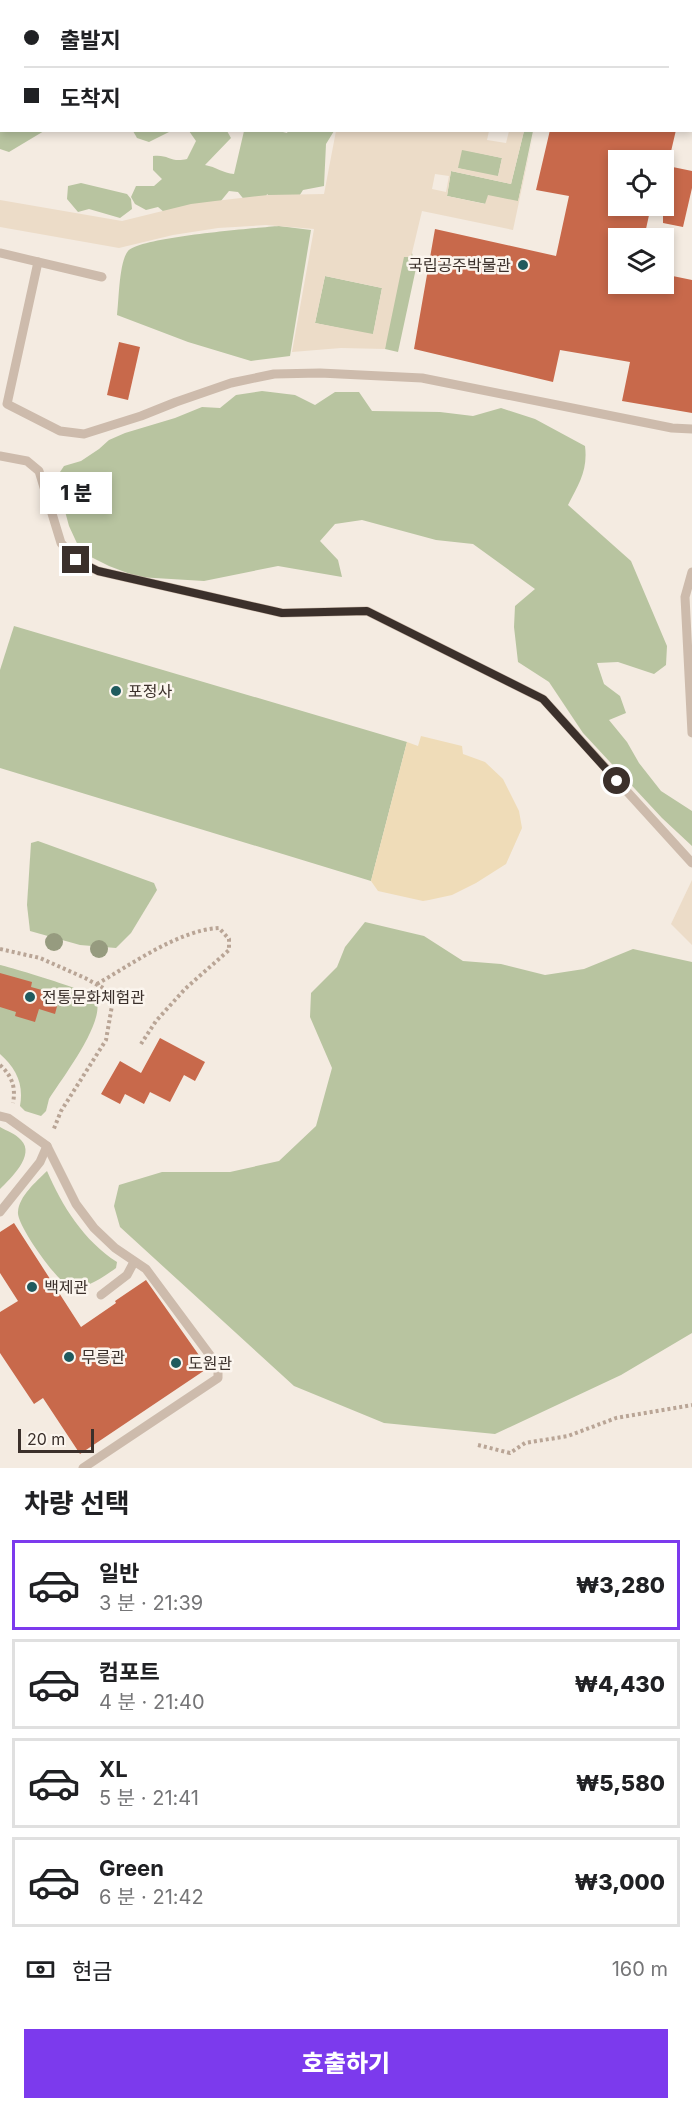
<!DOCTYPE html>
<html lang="ko">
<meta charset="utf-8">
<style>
:root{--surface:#fff;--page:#f6f6f6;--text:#202124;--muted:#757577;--line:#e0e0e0;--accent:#7c3aed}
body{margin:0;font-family:Inter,"Noto Sans KR",sans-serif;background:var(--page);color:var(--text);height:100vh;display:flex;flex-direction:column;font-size:22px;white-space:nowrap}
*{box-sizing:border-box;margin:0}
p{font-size:20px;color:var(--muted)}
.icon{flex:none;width:33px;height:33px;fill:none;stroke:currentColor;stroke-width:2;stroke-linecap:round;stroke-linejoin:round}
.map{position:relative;height:1468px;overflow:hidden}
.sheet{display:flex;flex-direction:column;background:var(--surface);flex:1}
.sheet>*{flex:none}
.top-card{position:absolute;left:0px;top:0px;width:693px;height:132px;box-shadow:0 3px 9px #0003;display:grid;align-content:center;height:132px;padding:0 24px;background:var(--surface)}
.buttons{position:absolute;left:608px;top:150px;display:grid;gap:12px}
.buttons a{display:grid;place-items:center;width:66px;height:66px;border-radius:0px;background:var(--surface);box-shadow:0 3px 9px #0003;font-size:30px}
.scale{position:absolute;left:18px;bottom:15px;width:76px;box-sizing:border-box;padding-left:6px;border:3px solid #3b302b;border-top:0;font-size:16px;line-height:21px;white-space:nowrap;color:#3b302b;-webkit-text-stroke:4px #fbf5ee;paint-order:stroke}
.end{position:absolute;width:27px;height:27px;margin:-14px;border:8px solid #3b302b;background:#fff;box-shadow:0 0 0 3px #fff}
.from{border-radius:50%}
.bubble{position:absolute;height:42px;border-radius:0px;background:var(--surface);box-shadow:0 3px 9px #0003;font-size:20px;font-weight:800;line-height:42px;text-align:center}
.top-card b{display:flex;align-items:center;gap:21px;height:57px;font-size:22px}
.top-card b+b{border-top:2px solid var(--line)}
.top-card i{width:15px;height:15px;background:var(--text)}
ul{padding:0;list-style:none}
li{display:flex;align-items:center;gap:18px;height:90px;margin:0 12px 9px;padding:0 12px;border:3px solid var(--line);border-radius:0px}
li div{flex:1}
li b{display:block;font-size:22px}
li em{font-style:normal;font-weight:800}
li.on{border-color:var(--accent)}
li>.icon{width:54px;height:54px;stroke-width:1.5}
h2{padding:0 24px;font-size:27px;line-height:72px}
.pay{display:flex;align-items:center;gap:15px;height:66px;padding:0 24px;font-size:22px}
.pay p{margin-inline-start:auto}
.cta{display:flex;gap:12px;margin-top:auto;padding:12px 24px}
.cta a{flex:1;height:69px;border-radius:0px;background:var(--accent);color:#fff;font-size:24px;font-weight:800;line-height:69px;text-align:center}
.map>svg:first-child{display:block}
.green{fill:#b8c4a0}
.sand{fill:#efdcb8}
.plaza{fill:#ecdcc8;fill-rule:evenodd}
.building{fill:#c8694b}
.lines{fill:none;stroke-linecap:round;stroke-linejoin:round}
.path{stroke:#b9a596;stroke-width:4;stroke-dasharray:3 3;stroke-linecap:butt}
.service{stroke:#cdbbac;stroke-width:9}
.tree{fill:#969b7f}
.route{stroke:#3b302b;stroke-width:8}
.poi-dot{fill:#1f5a5e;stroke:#fbf5ee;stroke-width:2}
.labels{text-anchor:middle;stroke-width:5;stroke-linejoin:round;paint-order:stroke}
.poi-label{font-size:16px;fill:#3b302b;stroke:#fbf5ee;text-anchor:start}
</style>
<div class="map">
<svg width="692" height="1468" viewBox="0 0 692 1468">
<rect width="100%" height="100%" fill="#f4ebe1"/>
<g class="green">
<polygon points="0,0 110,0 2,2 2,130 44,131 9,152 0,149"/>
<polygon points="133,131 171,131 149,142 137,138"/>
<path d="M189,131H227L231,138L205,165C216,167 223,173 234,174L244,131H279L287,133L288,131H334L326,144L324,186L303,190L296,201L274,200L267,194L265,201L246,202L238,192L229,191L216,207L170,217L158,207L146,210L135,204L131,197L136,186H154L162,179L153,170V156C169,154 170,163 187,159L196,141Z"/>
<polygon points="524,131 533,131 518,202 495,197 486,204 447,196 451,171 511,184"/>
<polygon points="461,149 502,158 498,177 457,168"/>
<polygon points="81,183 127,194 131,199 132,209 120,218 89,209 78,212 67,199 68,186"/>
<path d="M279,226L311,230L290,356L251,361L188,342L117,315C119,300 119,262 128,251C140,237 256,228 279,226Z"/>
<polygon points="412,253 413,257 418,259 398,352 385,349 392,256"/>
<polygon points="325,276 382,288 373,335 315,323"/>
<path d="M262,391L295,395L315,405L335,392H359L372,411L440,412L473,416L501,408L535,419L585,446C588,470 579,484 568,505L631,561L667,646L666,665L654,674L618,662L597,663L604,684L620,696L626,713L609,720L627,742L639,763L661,791L692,811V846L662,818L583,733L549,682L518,662L514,627L515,606L535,589L473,544L436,540L362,520L335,524L320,541L338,560L342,577L278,566L204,581L138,577L109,566L81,552L69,526L56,478L64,466L81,461L99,449L109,440L125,433L175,418L202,407L220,408L236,395Z"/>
<polygon points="14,626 407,742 371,881 0,768 0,670"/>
<polygon points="38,841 154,883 157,890 131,933 116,948 80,945 30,931 27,905 31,843"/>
<polygon points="365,922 424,936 463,961 501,964 545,975 584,969 633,949 692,962 692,1333 621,1375 495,1434 384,1423 294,1386 120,1227 114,1206 119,1185 162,1172 230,1172 279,1161 316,1126 332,1068 310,1017 311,993 337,967 345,947"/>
<path d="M0,965C13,968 91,991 95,998C109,1018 60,1081 49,1099L46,1111L41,1116L25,1111L20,1106C24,1084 16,1068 0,1054Z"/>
<path d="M0,1127C7,1131 16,1134 21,1140C36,1155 10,1179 0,1189Z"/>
<path d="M47,1171C62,1206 84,1241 117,1262L116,1268C105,1276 84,1291 70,1287C58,1283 16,1224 18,1212C19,1196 36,1182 47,1171Z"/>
</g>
<polygon class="sand" points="421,736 462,746 463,754 485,762 503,779 519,811 522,828 506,864 476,883 452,895 429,900 423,901 378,891 371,881 407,742 418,746"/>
<g class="plaza">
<path d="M465,131L476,132V131H489L487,140L506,143L509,131H524L511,184L451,171L447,196L485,204L488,195L518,201L534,131L513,230L422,211L411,257H404L385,349L341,348L292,352L314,229L266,225L218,228L173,235L119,248L0,227V200L122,221L191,204L215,201L268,195L324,194L336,131ZM462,150L502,158L498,176L458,168ZM435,174L449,176L446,192L432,189ZM325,276L382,288L373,334L315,323Z"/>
<polygon points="692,880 692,945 671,924"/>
</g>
<g class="building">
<polygon points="550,130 676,130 669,160 618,160 618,206 651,206 644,238 618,238 618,284 663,284 663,274 692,280 692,413 622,401 630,362 560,350 553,382 414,349 435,229 556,256 569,196 536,190"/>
<polygon points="663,165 692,171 692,188 683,227 663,223"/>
<polygon points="119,342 140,347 128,400 107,395"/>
<polygon points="0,973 32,982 31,987 60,995 55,1014 39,1009 35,1022 15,1016 16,1012 0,1007"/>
<polygon points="160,1038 205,1062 195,1081 184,1075 170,1102 150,1092 144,1104 125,1094 120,1104 101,1094 120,1061 141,1073"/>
<polygon points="14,1223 81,1327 116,1303 115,1301 146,1280 208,1368 80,1454 43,1398 34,1404 0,1353 0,1312 18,1301 0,1273 0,1232"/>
</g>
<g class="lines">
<g class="path">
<polyline points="0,949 40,958 85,978 114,994 106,1040 61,1111 53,1131"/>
<path d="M97,984C132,964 179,930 219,928L229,939V950L185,989L156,1021L141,1044"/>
<path d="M0,1065C12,1076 16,1087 13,1103"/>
<polyline points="478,1445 510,1453 525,1443 568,1436 616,1418 692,1405"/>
</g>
<g class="service">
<polyline points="0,253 102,277"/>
<polyline points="38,262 7,404 60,431 84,434 141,416 176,402 231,383 274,374 320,373 422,378 672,428 692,429"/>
<polyline points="0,456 27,461 39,471 61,543 76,560 98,571 282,613 367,611 543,699 692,863"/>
<polyline points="692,572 685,597 692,733"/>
<polyline points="0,1116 8,1118 47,1146 76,1204 94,1228 115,1248 146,1269 218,1366 218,1378 83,1468"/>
<polyline points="0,1212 40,1162 47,1146"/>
<polyline points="101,1295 127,1275 134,1262"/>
</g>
</g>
<g class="tree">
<circle cx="54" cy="942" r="9"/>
<circle cx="99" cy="949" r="9"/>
</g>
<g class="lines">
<polyline class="route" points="76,560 98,571 282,613 367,611 543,699 617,781"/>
</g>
<g class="poi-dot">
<circle cx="523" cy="265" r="6"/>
<circle cx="116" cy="691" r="6"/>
<circle cx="30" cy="997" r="6"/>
<circle cx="32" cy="1287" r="6"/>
<circle cx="69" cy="1357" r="6"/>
<circle cx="176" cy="1363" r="6"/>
</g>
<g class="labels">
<g class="poi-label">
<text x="511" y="271" text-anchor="end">국립공주박물관</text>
<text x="128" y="697">포정사</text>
<text x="42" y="1003">전통문화체험관</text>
<text x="44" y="1293">백제관</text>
<text x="81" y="1363">무릉관</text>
<text x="188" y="1369">도원관</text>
</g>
</g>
</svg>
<div class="buttons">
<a><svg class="icon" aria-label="locate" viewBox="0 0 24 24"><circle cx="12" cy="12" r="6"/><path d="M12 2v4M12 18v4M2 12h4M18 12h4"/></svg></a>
<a><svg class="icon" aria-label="layers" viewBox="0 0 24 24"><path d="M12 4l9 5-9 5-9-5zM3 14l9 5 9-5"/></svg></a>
</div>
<div class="scale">20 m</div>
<i class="end from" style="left:617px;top:781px"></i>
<i class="end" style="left:76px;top:560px"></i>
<div class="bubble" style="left:40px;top:472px;width:72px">1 분</div>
<div class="top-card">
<b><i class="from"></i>출발지</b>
<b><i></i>도착지</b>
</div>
</div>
<section class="sheet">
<h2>차량 선택</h2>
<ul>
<li class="on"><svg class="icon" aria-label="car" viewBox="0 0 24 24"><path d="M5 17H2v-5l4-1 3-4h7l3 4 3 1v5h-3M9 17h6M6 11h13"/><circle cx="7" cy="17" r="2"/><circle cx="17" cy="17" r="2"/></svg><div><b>일반</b><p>3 분 · 21:39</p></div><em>₩3,280</em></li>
<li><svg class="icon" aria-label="car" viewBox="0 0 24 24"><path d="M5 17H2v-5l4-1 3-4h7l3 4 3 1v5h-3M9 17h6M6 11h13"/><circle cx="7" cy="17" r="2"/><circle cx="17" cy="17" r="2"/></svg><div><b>컴포트</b><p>4 분 · 21:40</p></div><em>₩4,430</em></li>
<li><svg class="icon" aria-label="car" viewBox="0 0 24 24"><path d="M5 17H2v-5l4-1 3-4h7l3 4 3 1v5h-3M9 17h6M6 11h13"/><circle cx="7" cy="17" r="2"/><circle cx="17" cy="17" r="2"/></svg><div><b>XL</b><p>5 분 · 21:41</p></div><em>₩5,580</em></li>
<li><svg class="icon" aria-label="car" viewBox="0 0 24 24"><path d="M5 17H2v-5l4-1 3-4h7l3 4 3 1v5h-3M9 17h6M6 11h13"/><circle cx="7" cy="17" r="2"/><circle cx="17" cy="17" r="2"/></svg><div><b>Green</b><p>6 분 · 21:42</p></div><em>₩3,000</em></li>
</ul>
<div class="pay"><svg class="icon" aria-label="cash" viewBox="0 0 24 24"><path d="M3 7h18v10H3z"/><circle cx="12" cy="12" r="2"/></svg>현금<p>160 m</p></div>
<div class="cta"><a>호출하기</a></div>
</section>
